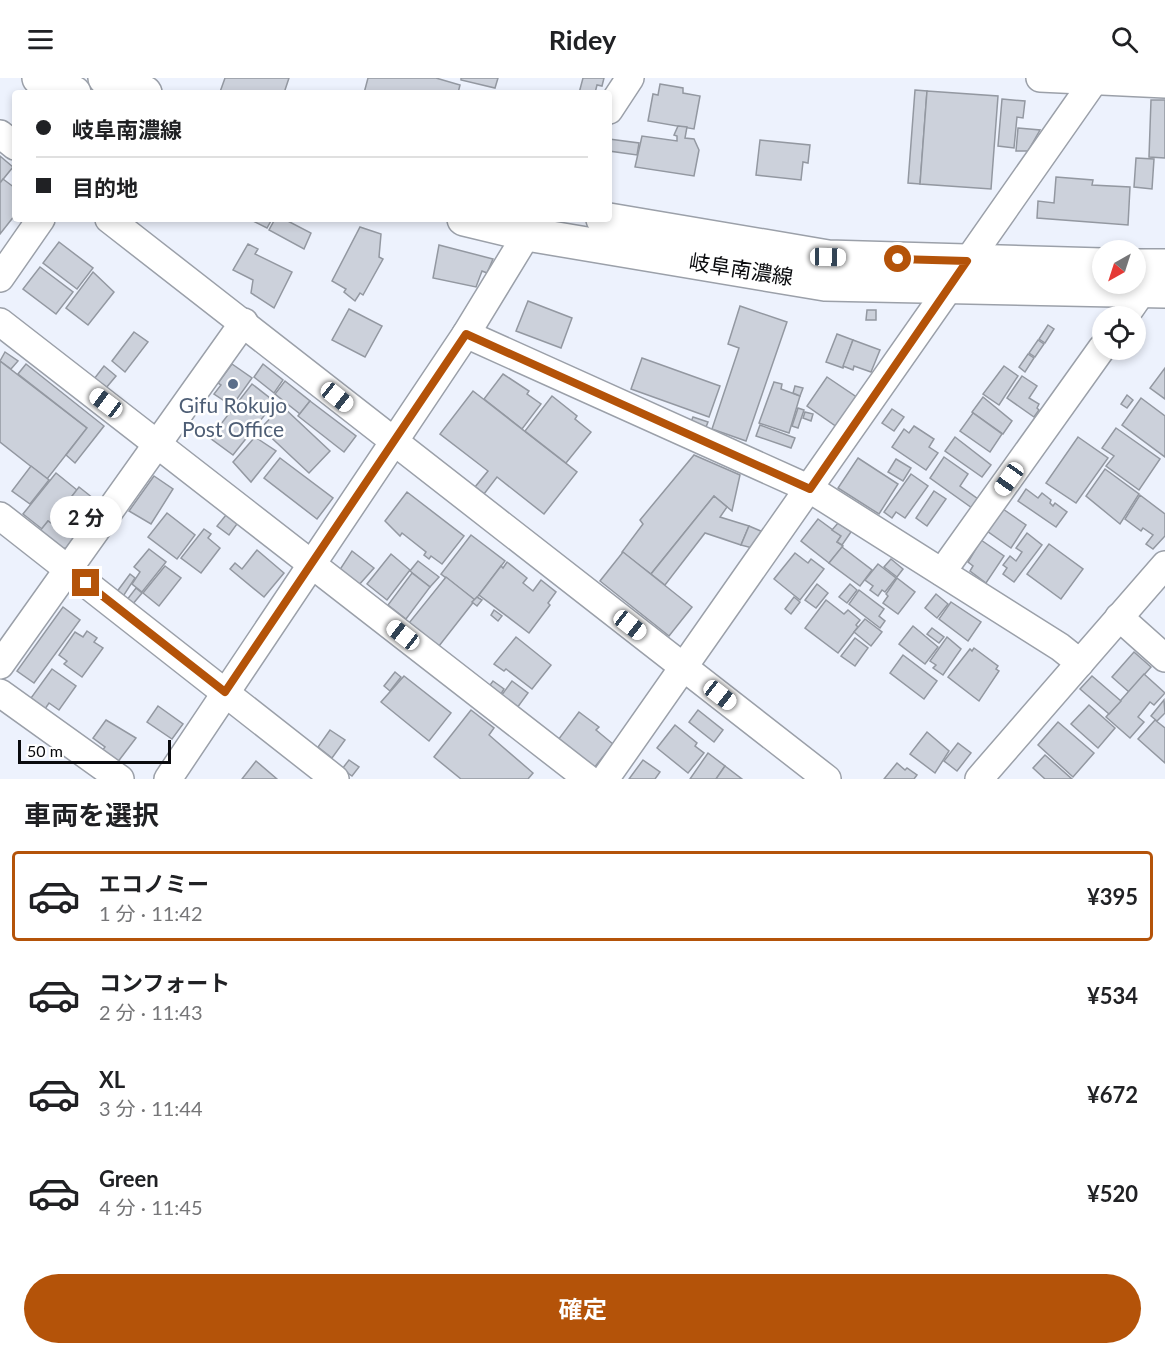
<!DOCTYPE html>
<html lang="ja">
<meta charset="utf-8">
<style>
:root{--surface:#fff;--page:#f6f6f6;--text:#202124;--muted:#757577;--line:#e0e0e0;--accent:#b45309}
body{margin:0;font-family:Lato,"Noto Sans JP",sans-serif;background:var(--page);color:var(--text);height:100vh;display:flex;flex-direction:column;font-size:22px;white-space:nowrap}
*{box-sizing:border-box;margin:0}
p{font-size:20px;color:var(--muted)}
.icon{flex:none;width:33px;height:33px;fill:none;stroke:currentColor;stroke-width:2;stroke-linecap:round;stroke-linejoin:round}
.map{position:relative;height:701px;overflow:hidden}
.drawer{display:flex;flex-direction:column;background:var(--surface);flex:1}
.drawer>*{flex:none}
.banner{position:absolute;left:12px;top:12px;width:600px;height:132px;border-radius:6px;box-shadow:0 3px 9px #0003;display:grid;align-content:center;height:132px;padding:0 24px;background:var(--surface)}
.needle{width:39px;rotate:219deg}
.controls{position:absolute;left:1092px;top:162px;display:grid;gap:12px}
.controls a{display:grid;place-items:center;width:54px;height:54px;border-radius:50%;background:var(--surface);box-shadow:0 3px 9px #0003;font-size:30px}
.scale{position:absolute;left:18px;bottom:15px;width:153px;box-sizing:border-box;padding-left:6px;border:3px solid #0a0b0e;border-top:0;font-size:16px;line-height:21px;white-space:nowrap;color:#0a0b0e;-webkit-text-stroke:4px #fff;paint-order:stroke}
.end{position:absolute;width:27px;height:27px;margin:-14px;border:8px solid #b45309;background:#fff;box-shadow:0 0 0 3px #fff}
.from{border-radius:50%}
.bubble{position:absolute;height:42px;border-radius:21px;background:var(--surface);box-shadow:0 3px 9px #0003;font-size:20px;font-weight:700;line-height:42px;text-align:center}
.car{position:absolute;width:18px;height:36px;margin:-18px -9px;border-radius:8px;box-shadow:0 0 4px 2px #0007;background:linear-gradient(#fff 24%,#345 0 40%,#fff 0 76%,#345 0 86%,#fff 0)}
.banner b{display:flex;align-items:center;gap:21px;height:57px;font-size:22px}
.banner b+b{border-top:2px solid var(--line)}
.banner i{width:15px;height:15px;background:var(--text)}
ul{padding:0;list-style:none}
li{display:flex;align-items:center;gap:18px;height:90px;margin:0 12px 9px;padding:0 12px;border:3px solid transparent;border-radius:6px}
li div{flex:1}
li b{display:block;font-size:22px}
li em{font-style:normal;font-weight:700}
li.active{border-color:var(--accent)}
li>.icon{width:54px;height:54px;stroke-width:1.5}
h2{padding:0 24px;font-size:27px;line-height:72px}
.button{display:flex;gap:12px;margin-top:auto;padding:12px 24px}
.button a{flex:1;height:69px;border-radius:36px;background:var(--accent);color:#fff;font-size:24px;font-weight:700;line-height:69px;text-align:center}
header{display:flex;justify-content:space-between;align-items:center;height:78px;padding:0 24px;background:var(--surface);font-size:27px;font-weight:700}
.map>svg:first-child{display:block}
.building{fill:#ccd1db;stroke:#9398a1;stroke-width:1.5}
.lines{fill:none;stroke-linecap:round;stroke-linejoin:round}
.minor-casing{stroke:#9ba0a9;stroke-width:30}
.major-casing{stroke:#9ba0a9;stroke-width:36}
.minor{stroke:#fff;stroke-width:27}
.major{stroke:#fff;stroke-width:33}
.route{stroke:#b45309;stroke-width:8}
.service-dot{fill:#5c6f8a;stroke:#fff;stroke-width:2}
.labels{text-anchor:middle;stroke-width:5;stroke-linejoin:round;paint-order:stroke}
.street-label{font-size:21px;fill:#0a0b0e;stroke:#fff}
.service-label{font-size:21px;fill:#4e5e75;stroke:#fff}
</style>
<header><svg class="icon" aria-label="menu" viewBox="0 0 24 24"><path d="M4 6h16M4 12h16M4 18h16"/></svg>Ridey<svg class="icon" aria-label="search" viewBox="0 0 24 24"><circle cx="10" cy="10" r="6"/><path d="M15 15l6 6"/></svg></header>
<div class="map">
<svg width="1165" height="701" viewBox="0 0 1165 701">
<rect width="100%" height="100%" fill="#edf2fd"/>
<g class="building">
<polygon points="225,0 289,0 284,15 223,15 220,14"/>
<polygon points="368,0 436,0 460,7 458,15 364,15"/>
<polygon points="461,0 498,0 495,10 461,2"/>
<polygon points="583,0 604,0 602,8 597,7 595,15 579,15"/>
<polygon points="660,6 683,10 683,15 700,18 694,51 648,43 653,16 658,17"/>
<polygon points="915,12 927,13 920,106 908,105"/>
<polygon points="927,13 998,18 991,111 920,106"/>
<polygon points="1002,21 1025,23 1023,40 1017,39 1014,70 998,68"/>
<polygon points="1151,22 1165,22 1165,80 1149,79"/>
<polygon points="678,48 687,49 685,60 694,61 699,72 694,98 635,89 642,58 677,63 677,58 674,57"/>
<polygon points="1018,50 1040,52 1028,73 1016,73"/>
<polygon points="609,61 639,65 637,77 609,73"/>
<polygon points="760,62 810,67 808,85 803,84 801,102 756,97"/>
<polygon points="0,78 13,89 0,105"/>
<polygon points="1136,80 1154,81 1152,111 1134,109"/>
<polygon points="1056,99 1093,102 1092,107 1130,109 1128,147 1037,140 1038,123 1054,125"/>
<polygon points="3,101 15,110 15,137 0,156 0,105"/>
<polygon points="249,141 272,141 267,150"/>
<polygon points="275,141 284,141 311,155 304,171 269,152"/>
<polygon points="360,149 381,156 379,179 383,181 363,217 360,215 355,223 344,214 346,211 332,203"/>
<polygon points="59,164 93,190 77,211 43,185"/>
<polygon points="248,166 258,171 255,176 292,194 274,230 251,215 253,202 233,192"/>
<polygon points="439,167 493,181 487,195 482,193 476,209 433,200"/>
<polygon points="40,189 73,214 56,236 23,211"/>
<polygon points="93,194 114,214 88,247 66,230"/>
<polygon points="528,223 572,240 561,270 516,253"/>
<polygon points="740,228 787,244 746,363 712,351 739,270 728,266"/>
<polygon points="349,231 382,248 365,279 332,262"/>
<polygon points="867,232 876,232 876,242 866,242"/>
<polygon points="1048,247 1054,251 1045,265 1039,261"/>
<polygon points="134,254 148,264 125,294 112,283"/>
<polygon points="837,256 853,262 843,290 826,284"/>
<polygon points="853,262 880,272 871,294 854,288 853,292 843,288"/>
<polygon points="1038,262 1044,266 1035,279 1029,275"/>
<polygon points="5,274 18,283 11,291 0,283"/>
<polygon points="1028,276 1034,280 1025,294 1019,289"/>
<polygon points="642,280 720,308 709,339 631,311"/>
<polygon points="0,283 87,350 47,401 0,364"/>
<polygon points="26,286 104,348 75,385 66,377 87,350 18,296"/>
<polygon points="232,286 252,300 232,328 214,316 221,307 218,305"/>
<polygon points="263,286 283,302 274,315 254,299"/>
<polygon points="104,288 116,298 106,310 94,301"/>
<polygon points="1004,288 1018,298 999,327 983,316"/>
<polygon points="1165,290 1165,321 1150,310"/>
<polygon points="503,296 529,313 527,316 541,326 522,351 484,321"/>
<polygon points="1022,298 1037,308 1029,320 1039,326 1037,330 1039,332 1034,339 1007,320"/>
<polygon points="827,299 858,320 837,349 807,328"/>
<polygon points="285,303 310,323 300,336 275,316"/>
<polygon points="774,304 782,306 781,311 800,318 789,355 759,345"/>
<polygon points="252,306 275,324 233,377 210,360"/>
<polygon points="795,308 803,310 800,318 793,315"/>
<polygon points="473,313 577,394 544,436 497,399 484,416 475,409 488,393 440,356"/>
<polygon points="1127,317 1133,322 1127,330 1121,326"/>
<polygon points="552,318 577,338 575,341 591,354 566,385 525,353"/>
<polygon points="983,319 1012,343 1003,356 972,334"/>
<polygon points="1141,320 1165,338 1165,379 1122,347"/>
<polygon points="310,323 356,358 344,374 298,338"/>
<polygon points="282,328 330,373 309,395 261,350"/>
<polygon points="798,330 804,332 798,350 792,348"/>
<polygon points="892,331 904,339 894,353 882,345"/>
<polygon points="805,334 813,336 811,343 803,340"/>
<polygon points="973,335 1002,356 990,374 960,353"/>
<polygon points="693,339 708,344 706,349 691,344"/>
<polygon points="760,347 795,360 791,370 756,358"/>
<polygon points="914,348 934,361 929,369 938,375 926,392 892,369 904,351 909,355"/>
<polygon points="1116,350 1160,381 1139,412 1106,388 1114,378 1102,370"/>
<polygon points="255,359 276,373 251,404 233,384"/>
<polygon points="955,359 991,387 982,399 945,373"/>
<polygon points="1078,359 1108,380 1076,425 1046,405"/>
<polygon points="694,377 740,397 732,433 714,418 651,496 622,474 643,446 640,442"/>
<polygon points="944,379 968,396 960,408 978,421 972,430 930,400"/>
<polygon points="280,380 333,420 317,441 264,400"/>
<polygon points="858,380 898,406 879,436 838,410"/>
<polygon points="896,381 911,390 903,403 888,394"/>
<polygon points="31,388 49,402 30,426 12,413"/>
<polygon points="1105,391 1139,416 1120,446 1086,418"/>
<polygon points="56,395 77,412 51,445 48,443 42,451 23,436"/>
<polygon points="911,396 928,408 905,440 896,434 892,440 884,434"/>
<polygon points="154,398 173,411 151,446 129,433"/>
<polygon points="79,409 98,424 75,453 55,440"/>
<polygon points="1026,411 1038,420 1042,415 1051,422 1050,425 1053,428 1055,425 1067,434 1056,449 1018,423"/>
<polygon points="934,413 946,421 927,448 916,440"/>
<polygon points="407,414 464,458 442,486 431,478 429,481 424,477 426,474 402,455 400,458 385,443"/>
<polygon points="1140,417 1165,436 1165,458 1153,471 1146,466 1153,457 1143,450 1141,453 1125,441"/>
<polygon points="714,418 727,429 720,439 749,448 741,467 705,455 665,507 651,496"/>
<polygon points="1003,431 1026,447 1011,470 987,453"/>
<polygon points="167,435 195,457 177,481 148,459"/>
<polygon points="226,437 237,446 229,457 217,448"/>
<polygon points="55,440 77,457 66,470 60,471 39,454 48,443 51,445"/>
<polygon points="818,441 841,458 837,464 843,468 829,485 801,463"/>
<polygon points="838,445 851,454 842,467 837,464 841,458 832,452"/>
<polygon points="749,448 763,454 752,470 741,467"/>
<polygon points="204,451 211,456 208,460 220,470 201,495 181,480"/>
<polygon points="1027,455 1042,467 1014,504 1003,496 1007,490 1003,487 1010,478 1016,483 1022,474 1016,470"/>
<polygon points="471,457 505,483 475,522 441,496"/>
<polygon points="981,462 1004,478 986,505 970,493 973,488 968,484"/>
<polygon points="1049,466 1083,491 1061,521 1027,496"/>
<polygon points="842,469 872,492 860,508 829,485"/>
<polygon points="149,471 166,484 142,514 132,506 140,494 134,489"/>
<polygon points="257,472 284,495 264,519 230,491 235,485 242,491"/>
<polygon points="352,473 374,490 358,508 339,493"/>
<polygon points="623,474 692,529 669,558 600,503"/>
<polygon points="795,475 808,485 811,481 824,491 800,522 774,501"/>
<polygon points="391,476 410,492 387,522 367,506"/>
<polygon points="891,481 903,491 897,499 884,489"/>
<polygon points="418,483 439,499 430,509 410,493"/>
<polygon points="507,484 527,500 523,505 533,513 541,502 556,514 548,525 550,527 529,555 479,517 501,488 503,490"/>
<polygon points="878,486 896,500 885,514 882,512 878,518 870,512 873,508 865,502"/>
<polygon points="165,488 181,500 159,528 143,515"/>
<polygon points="412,495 430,509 406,541 388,527"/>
<polygon points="130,496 135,500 122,520 116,515"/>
<polygon points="446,499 475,522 439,568 409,545"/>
<polygon points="897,500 915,514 898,536 883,525 888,518 886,516"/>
<polygon points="817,506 828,515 816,530 805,522"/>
<polygon points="850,506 857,512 847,525 839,519"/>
<polygon points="136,510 142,515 132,527 126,523"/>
<polygon points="859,512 884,531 879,538 885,543 880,550 849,526"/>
<polygon points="936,516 948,526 937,540 925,530"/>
<polygon points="477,519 482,522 477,528 472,524"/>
<polygon points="794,519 800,524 791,536 785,531"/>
<polygon points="826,522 844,536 848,532 860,542 856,547 858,549 838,575 805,550"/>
<polygon points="951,524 981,544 968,563 939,541"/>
<polygon points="63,529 80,542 34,605 17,593"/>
<polygon points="494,532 502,538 498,543 491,537"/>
<polygon points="865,541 882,554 871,568 854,554"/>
<polygon points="913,548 938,569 925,586 899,566"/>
<polygon points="932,550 944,559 939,565 927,556"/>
<polygon points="87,553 97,560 94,564 103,570 82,599 64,586 67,583 59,577 75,554 83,559"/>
<polygon points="516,559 551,587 532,611 506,591 504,593 494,586"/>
<polygon points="947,559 961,571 943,597 933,590 936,587 930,583"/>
<polygon points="855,560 868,570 855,588 841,578"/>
<polygon points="974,570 998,588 996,591 999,593 979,623 948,599 970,571 972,573"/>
<polygon points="1134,574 1151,589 1129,614 1112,599"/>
<polygon points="903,577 937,603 924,621 890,595"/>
<polygon points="52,591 76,608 59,632 49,625 45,631 31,620"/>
<polygon points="395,594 401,599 390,613 384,608"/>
<polygon points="1144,596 1165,615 1154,627 1150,624 1138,639 1144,644 1130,660 1106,639"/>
<polygon points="404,598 451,635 429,663 381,624"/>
<polygon points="1092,598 1121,623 1109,636 1080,611"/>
<polygon points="493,603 504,611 501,616 490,607"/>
<polygon points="512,603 528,615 517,630 501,618"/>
<polygon points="1164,622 1165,635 1157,643 1151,638"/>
<polygon points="1089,627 1115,650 1098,670 1071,646"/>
<polygon points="158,628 183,646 172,661 147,644"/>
<polygon points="471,632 494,650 489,657 533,695 528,701 461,701 434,679"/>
<polygon points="698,632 723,652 714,664 689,644"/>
<polygon points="579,634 599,649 596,652 613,666 594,690 558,662"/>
<polygon points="106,642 136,660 117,685 101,674 105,669 93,660"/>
<polygon points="1155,642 1165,650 1165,685 1138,661"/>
<polygon points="1058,644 1094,675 1073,699 1038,667"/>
<polygon points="675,647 697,665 695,668 704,675 688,695 657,670"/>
<polygon points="330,652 345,662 332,680 318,669"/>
<polygon points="927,654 949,673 935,695 910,676"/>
<polygon points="958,665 971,675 957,693 944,683"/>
<polygon points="708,675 725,688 716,701 690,701"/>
<polygon points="1045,677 1072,701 1045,701 1033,690"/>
<polygon points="349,682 359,689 352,698 342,691"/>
<polygon points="643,682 660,694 655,701 629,701"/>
<polygon points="256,683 277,701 242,701"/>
<polygon points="897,685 905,692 907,690 917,697 914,701 884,701"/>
<polygon points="725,688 742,701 716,701"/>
</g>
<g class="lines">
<defs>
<g id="minor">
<polyline points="1040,0 1165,6"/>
<polyline points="609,32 630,0"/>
<polyline points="0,56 15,68"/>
<polyline points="109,141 827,701"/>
<polyline points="0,200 41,141"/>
<polyline points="1125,238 1143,212"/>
<polyline points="0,244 588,701"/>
<polyline points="466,256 810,411 1060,569 1080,585"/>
<polyline points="0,438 335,701"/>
<polyline points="942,494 1102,270"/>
<polyline points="1119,539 1165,580"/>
<polyline points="0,587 244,244"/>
<polyline points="0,615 120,701"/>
<polyline points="168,701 466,256 527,156"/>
<polyline points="605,701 1096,0"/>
<polyline points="979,701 1165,487"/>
</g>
<g id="major">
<polyline points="39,0 74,15"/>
<polyline points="105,0 145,15"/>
<polyline points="464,141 527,156 825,206 1165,213"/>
<polyline points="603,141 828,179 1102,187"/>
<polyline points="1136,188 1165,188"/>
</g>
</defs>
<use href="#minor" class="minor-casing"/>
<use href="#major" class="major-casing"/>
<use href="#minor" class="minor"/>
<use href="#major" class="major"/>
</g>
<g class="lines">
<polyline class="route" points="86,505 225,614 466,256 810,411 967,183 898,181"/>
</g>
<circle class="service-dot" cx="233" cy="306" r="6"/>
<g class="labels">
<g class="street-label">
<text transform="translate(741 192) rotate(9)" y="7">岐阜南濃線</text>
</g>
<g class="service-label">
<text x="233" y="335">Gifu Rokujo<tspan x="233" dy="24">Post Office</tspan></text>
</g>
</g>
</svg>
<div class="controls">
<a><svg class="needle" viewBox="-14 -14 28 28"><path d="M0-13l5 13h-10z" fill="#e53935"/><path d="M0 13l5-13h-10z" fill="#757577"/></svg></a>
<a><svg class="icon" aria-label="locate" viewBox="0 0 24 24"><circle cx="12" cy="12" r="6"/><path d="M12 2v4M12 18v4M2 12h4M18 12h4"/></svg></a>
</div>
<div class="scale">50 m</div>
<i class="end from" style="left:898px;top:181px"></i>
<i class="end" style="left:86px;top:505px"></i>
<div class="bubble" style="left:50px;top:418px;width:72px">2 分</div>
<i class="car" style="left:828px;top:179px;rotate:91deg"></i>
<i class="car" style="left:337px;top:319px;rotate:129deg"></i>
<i class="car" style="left:106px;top:325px;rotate:307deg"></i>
<i class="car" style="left:1009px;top:401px;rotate:215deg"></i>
<i class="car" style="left:630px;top:547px;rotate:128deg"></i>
<i class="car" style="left:403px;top:557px;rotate:308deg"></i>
<i class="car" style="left:720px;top:617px;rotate:128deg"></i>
<div class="banner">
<b><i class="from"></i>岐阜南濃線</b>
<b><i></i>目的地</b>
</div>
</div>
<section class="drawer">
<h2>車両を選択</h2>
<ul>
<li class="active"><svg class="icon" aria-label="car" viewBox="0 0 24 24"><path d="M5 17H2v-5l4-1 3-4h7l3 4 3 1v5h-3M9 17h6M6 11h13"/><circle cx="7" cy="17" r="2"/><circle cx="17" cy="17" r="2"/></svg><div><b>エコノミー</b><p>1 分 · 11:42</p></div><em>¥395</em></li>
<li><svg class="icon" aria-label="car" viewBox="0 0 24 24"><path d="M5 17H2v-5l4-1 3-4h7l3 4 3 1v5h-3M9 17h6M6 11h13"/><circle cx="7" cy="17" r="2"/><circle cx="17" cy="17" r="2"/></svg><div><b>コンフォート</b><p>2 分 · 11:43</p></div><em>¥534</em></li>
<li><svg class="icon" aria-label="car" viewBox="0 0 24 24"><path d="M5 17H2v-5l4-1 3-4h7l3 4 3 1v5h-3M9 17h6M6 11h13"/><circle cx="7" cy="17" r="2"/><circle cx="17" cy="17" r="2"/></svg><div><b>XL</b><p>3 分 · 11:44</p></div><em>¥672</em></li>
<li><svg class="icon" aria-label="car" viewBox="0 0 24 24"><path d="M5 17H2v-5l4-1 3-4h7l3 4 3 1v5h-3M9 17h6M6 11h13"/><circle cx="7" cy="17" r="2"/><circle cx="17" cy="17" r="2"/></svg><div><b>Green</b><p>4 分 · 11:45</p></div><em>¥520</em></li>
</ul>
<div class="button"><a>確定</a></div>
</section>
